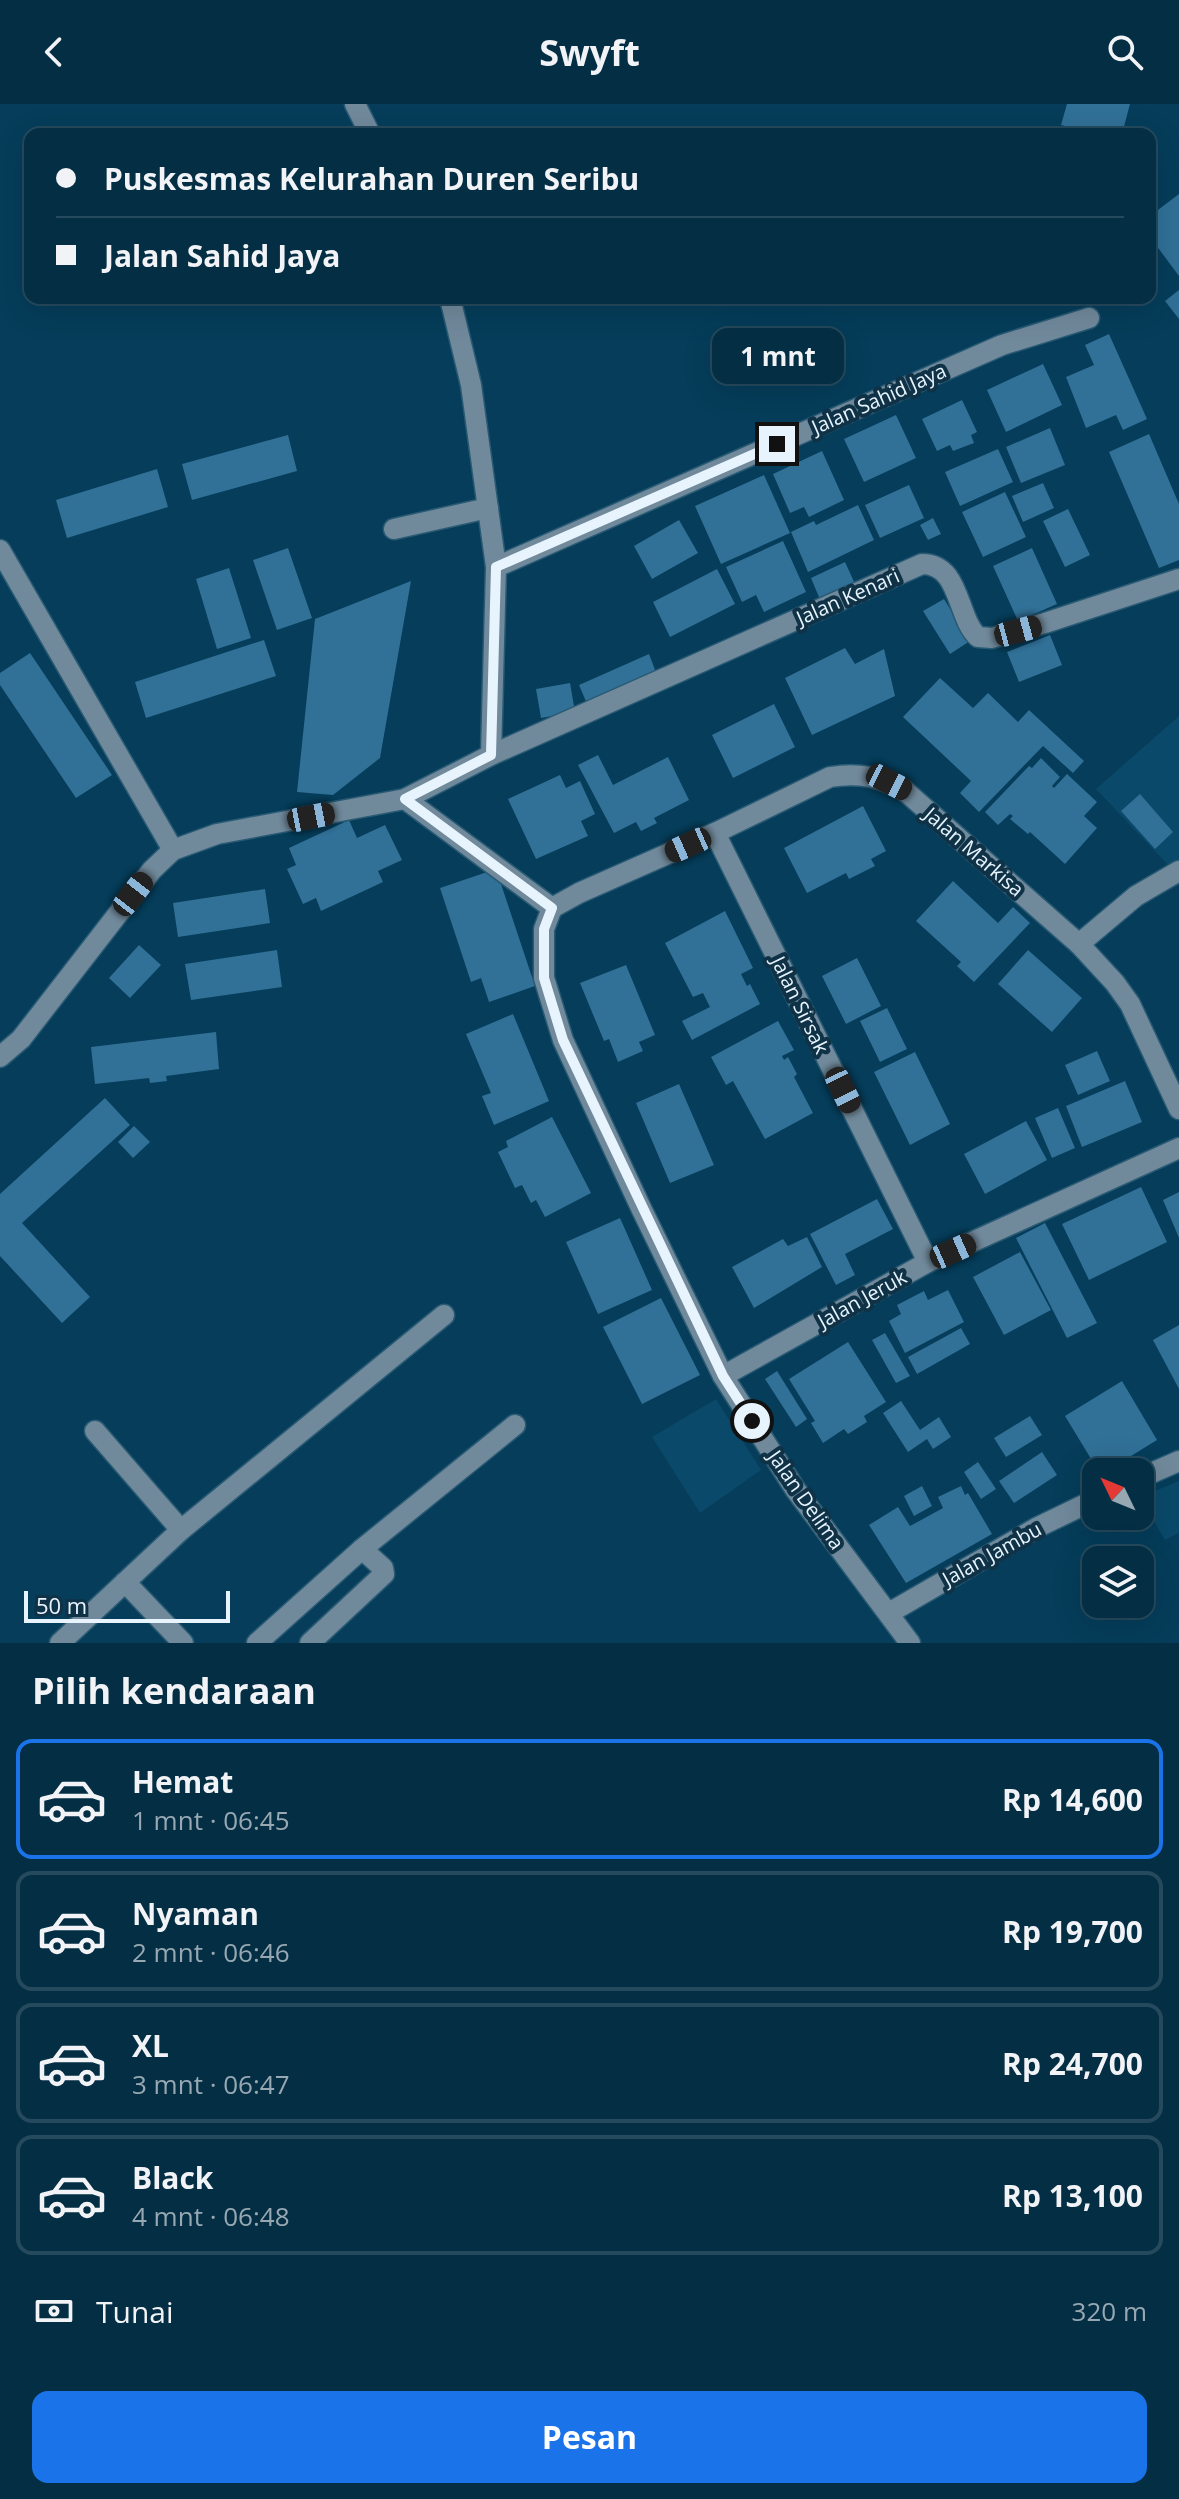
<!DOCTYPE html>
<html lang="id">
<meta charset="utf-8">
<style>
:root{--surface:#042e44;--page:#0d364b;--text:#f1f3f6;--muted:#97a8b2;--line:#254a5d;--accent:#1a73e8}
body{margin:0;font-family:"Open Sans",sans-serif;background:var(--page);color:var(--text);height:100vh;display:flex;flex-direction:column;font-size:30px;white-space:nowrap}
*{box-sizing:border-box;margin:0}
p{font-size:26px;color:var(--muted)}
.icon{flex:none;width:44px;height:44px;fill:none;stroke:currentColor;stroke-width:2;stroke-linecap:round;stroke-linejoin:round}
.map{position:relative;height:1539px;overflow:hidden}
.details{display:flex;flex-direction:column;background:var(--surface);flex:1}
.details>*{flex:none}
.hud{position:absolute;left:24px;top:24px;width:1132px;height:176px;border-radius:16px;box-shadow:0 8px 32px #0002,0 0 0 2px var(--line);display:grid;align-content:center;height:176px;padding:0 32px;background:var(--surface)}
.needle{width:52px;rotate:313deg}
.tools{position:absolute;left:1082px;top:1354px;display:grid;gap:16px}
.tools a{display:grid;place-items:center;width:72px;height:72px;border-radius:16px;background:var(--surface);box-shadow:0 8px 32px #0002,0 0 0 2px var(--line);font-size:40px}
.scale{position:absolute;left:24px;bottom:20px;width:206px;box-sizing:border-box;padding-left:8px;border:4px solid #e8f4fd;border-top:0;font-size:22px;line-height:28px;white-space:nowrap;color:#e8f4fd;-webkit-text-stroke:6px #0f3247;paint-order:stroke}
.end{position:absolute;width:36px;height:36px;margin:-18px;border:10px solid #e8f4fd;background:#111;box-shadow:0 0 0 4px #111}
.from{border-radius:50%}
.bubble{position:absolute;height:56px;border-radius:16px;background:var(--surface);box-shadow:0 8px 32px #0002,0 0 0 2px var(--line);font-size:26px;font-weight:700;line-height:56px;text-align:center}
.car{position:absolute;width:24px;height:48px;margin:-24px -12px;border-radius:10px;box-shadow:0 0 6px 2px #0007;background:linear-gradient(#222 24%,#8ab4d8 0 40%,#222 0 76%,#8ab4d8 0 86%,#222 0)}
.hud b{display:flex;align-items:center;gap:28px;height:76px;font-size:30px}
.hud b+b{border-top:2px solid var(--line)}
.hud i{width:20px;height:20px;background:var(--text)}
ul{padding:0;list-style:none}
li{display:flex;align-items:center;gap:24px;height:120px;margin:0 16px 12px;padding:0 16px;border:4px solid var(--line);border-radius:16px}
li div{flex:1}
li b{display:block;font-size:30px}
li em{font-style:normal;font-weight:700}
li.selected{border-color:var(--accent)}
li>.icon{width:72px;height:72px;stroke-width:1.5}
h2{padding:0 32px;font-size:36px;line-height:96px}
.pay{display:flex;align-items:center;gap:20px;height:88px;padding:0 32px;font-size:30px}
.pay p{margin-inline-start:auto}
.action{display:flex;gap:16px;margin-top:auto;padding:16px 32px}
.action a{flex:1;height:92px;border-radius:16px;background:var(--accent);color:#fff;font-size:32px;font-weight:700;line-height:92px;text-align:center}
header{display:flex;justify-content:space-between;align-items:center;height:104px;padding:0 32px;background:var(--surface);font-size:36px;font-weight:700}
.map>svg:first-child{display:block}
.built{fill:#0a496a}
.building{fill:#317097}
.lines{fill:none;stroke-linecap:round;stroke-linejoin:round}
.minor-casing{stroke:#295a74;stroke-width:23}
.minor{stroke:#70899b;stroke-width:20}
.route{stroke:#e8f4fd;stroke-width:10}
.labels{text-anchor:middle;stroke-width:8;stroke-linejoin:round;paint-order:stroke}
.street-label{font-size:20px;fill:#e8f4fd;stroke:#0f3247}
</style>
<header><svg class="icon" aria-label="back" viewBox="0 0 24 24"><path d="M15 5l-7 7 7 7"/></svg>Swyft<svg class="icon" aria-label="search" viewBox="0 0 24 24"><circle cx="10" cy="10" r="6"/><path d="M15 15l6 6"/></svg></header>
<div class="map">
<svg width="1179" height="1539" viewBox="0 0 1179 1539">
<rect width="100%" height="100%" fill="#053d5a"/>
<g class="built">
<polygon points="1179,612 1179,759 1170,763 1096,685"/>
<polygon points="716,1295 761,1366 700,1409 652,1333"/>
<polygon points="1179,1377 1179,1429 1165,1436 1140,1393"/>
</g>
<g class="building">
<polygon points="1067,0 1130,0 1122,30 1096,30 1061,21"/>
<polygon points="1179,90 1179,172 1150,133 1150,112"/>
<polygon points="1179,186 1179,215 1165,197"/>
<polygon points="1109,230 1147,315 1123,326 1116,311 1086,324 1066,273 1094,261 1085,241"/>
<polygon points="1043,260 1062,301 1006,328 987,286"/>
<polygon points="962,296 977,328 971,331 974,339 953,347 950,341 937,347 922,315"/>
<polygon points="896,311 916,354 864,378 844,335"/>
<polygon points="1050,324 1065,361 1021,379 1006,343"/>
<polygon points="1149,330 1179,400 1179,456 1159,464 1109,348"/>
<polygon points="288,331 297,367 192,396 182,360"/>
<polygon points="998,345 1013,378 960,402 945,368"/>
<polygon points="822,347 844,396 809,413 804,403 790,409 773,370"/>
<polygon points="157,365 168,403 67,434 56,396"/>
<polygon points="764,371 790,429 721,460 695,402"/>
<polygon points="1043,379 1054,404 1023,418 1012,392"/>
<polygon points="909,381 924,414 880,434 865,401"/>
<polygon points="1005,388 1026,433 983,453 962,408"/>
<polygon points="858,401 874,436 808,468 791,428 814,417 816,421"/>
<polygon points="1068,405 1090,451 1065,463 1043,417"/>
<polygon points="933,414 941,430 928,436 920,421"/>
<polygon points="679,416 698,449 652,475 634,442"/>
<polygon points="783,437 806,488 764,508 756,491 742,498 726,463"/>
<polygon points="288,444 312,514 277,526 253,456"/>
<polygon points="1032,444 1057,500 1018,517 993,462"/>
<polygon points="845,458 856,482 821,498 811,474"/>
<polygon points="229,464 251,534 217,545 196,475"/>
<polygon points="717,465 735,500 670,533 653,498"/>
<polygon points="411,477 380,654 333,691 297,688 315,515"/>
<polygon points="944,495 970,537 950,550 923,507"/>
<polygon points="1050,531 1062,561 1019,578 1007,548"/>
<polygon points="264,536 276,572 146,614 135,578"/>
<polygon points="845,544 855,560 884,545 895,592 812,631 785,574"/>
<polygon points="30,549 112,671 76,694 0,581 0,569"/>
<polygon points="649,550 657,571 588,602 579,581"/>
<polygon points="940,574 973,604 988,589 1018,618 1029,606 1084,657 1073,669 1043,642 979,708 960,689 971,677 903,613"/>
<polygon points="570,579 575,608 541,614 536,585"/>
<polygon points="774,600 795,643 733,674 712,631"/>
<polygon points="598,651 613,681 668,653 689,696 654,714 657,719 641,727 636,718 614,729 578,661"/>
<polygon points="1041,654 1060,673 1052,682 1054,684 1067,670 1097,698 1084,712 1097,724 1065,760 1030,728 1028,730 1010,715 1013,712 1010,710 998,721 985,708 1029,662 1032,664"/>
<polygon points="560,671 566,684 580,677 595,710 581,717 588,732 536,755 508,695"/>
<polygon points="1140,690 1173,728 1155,745 1121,707"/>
<polygon points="863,702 886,747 871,755 875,762 849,775 846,769 807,789 784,744"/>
<polygon points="349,716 357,734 385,721 402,756 378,767 383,778 321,807 316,794 303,800 287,765 296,761 289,744"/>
<polygon points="496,765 535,882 489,898 481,874 471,878 440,784"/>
<polygon points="953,777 998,819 1013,803 1030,819 974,878 957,862 961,858 916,817"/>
<polygon points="265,785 270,819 178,833 173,799"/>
<polygon points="725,807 753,864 741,870 747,882 750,880 760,900 692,936 682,917 710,903 703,889 693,893 665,839"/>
<polygon points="139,841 161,861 130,894 109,874"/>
<polygon points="277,846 282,883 191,896 185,860"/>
<polygon points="1028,846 1082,894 1052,928 998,880"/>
<polygon points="857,854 881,902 846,920 822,872"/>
<polygon points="626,861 655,931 639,938 643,947 618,958 609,935 604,937 580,879"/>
<polygon points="887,904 907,945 880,958 860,917"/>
<polygon points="513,910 549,997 494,1021 482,992 491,989 466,930"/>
<polygon points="778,917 794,946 782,952 784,956 788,953 797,970 794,973 813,1009 765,1035 733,977 726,981 711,953"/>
<polygon points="216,928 219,965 166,972 167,977 150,979 149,974 95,980 91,943"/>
<polygon points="1097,947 1110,977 1078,991 1065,961"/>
<polygon points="915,948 950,1020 910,1041 874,968"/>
<polygon points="1125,977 1142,1018 1082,1043 1066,1002"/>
<polygon points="679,980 714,1061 670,1079 636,999"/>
<polygon points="105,994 130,1021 22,1119 90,1193 62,1219 0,1152 0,1090"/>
<polygon points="1058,1004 1075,1044 1052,1054 1035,1014"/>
<polygon points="552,1013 591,1089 545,1113 536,1096 531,1099 522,1081 515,1084 498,1048 508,1043 506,1037"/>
<polygon points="1026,1017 1047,1056 985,1090 964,1050"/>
<polygon points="134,1022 150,1038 133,1054 118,1038"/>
<polygon points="1141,1083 1167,1138 1089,1176 1062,1120"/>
<polygon points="1179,1088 1179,1134 1163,1096"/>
<polygon points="877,1095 893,1125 845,1150 855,1171 836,1181 810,1130"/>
<polygon points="620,1114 652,1186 598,1210 566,1138"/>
<polygon points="1045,1119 1097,1219 1067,1234 1016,1134"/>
<polygon points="807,1133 822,1163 754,1204 732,1163 783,1135 788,1142"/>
<polygon points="1020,1148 1051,1206 1004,1231 973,1173"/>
<polygon points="948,1186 964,1218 905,1249 889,1217 901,1210 897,1201 924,1187 928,1196"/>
<polygon points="661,1194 700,1271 642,1300 603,1223"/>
<polygon points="1179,1221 1179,1285 1153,1236"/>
<polygon points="961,1224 970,1240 917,1270 908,1253"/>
<polygon points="885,1229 910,1272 896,1279 872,1236"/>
<polygon points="848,1238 886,1298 864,1312 867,1318 848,1330 844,1325 823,1339 811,1319 815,1317 789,1275"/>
<polygon points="777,1267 807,1315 796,1323 765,1275"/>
<polygon points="1122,1277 1157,1336 1105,1368 1099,1368 1065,1312"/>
<polygon points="901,1297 920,1326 939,1313 951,1333 933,1345 927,1335 908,1348 883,1309"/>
<polygon points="1030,1312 1042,1331 1006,1353 994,1334"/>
<polygon points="1042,1348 1057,1371 1014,1399 999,1377"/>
<polygon points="978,1358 996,1385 981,1395 964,1368"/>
<polygon points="922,1382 932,1402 914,1412 904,1392"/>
<polygon points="961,1382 965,1391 968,1389 992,1430 906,1479 869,1421 898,1403 910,1422 943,1404 938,1393"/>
</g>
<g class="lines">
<defs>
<g id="minor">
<polyline points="355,0 370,30"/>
<polyline points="450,194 471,281 496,463 491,651"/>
<polyline points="394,425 488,404"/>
<polyline points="0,446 173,746"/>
<polyline points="496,463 1002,241 1089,214"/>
<polyline points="405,695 552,804"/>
<polyline points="715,729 928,1158"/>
<polyline points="552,804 544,825 544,874 563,936 641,1104 723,1272 795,1385 910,1539"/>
<path d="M552,804L579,789L715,729L830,673C859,668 879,673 904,686L1079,840L1115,879L1130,900L1179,1005"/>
<polyline points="1079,840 1136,792 1179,767"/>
<path d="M0,953L21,935L152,766L173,746L217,730L405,695L491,651L922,460C961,460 956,513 978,533L992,534L1045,519L1179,475"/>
<polyline points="723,1272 928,1158 1179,1044"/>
<polyline points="95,1327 181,1426"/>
<polyline points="1140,1374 1179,1357"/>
<polyline points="125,1478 183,1539"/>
<polyline points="889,1509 1038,1423 1096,1395"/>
<polyline points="60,1539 181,1426 444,1211"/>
<polyline points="257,1539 362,1445 515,1321"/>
<polyline points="310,1539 384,1470 383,1464 362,1445"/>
</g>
</defs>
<use href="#minor" class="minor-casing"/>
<use href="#minor" class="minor"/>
</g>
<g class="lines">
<polyline class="route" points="752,1317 723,1272 563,936 544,874 544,825 552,804 405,695 491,651 496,463 777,340"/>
</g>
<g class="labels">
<g class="street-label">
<text transform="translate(879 295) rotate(-24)" y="7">Jalan Sahid Jaya</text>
<text transform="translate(848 493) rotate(-24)" y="7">Jalan Kenari</text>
<text transform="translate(974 748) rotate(41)" y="7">Jalan Markisa</text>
<text transform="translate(800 901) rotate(64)" y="7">Jalan Sirsak</text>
<text transform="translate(862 1195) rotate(-29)" y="7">Jalan Jeruk</text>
<text transform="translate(806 1396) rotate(55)" y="7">Jalan Delima</text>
<text transform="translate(992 1450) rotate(-29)" y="7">Jalan Jambu</text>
</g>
</g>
</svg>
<div class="tools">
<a><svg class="needle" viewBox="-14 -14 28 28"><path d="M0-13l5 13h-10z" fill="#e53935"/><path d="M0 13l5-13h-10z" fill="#97a8b2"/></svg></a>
<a><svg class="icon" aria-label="layers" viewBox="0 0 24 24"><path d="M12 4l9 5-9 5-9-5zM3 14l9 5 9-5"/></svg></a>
</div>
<div class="scale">50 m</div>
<i class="end from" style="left:752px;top:1317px"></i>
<i class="end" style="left:777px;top:340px"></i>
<div class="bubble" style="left:712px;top:224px;width:132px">1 mnt</div>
<i class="car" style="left:1018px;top:527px;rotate:75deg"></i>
<i class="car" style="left:889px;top:678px;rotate:117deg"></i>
<i class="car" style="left:311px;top:713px;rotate:79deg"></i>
<i class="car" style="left:688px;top:741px;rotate:246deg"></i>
<i class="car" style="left:133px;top:790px;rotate:38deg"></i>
<i class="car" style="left:843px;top:986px;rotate:154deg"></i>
<i class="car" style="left:953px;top:1147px;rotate:66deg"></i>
<div class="hud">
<b><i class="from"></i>Puskesmas Kelurahan Duren Seribu</b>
<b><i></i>Jalan Sahid Jaya</b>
</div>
</div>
<section class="details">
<h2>Pilih kendaraan</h2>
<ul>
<li class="selected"><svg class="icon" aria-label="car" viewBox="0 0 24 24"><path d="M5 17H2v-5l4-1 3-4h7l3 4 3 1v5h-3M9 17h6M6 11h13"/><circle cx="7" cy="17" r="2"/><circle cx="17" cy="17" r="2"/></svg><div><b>Hemat</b><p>1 mnt · 06:45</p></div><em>Rp 14,600</em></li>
<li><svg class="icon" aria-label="car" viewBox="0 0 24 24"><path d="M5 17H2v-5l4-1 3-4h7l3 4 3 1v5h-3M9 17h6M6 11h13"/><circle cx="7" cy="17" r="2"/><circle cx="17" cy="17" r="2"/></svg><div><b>Nyaman</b><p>2 mnt · 06:46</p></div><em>Rp 19,700</em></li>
<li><svg class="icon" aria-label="car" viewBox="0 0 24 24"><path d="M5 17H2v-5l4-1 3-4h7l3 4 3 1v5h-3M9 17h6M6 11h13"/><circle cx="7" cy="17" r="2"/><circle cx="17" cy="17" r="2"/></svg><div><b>XL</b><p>3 mnt · 06:47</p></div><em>Rp 24,700</em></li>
<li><svg class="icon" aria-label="car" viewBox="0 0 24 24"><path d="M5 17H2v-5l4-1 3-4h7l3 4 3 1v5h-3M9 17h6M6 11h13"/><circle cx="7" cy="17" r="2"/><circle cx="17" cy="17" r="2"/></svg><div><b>Black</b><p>4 mnt · 06:48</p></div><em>Rp 13,100</em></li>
</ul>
<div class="pay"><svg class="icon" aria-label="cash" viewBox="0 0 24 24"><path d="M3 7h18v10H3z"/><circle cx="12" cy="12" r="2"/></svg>Tunai<p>320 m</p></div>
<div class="action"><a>Pesan</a></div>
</section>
